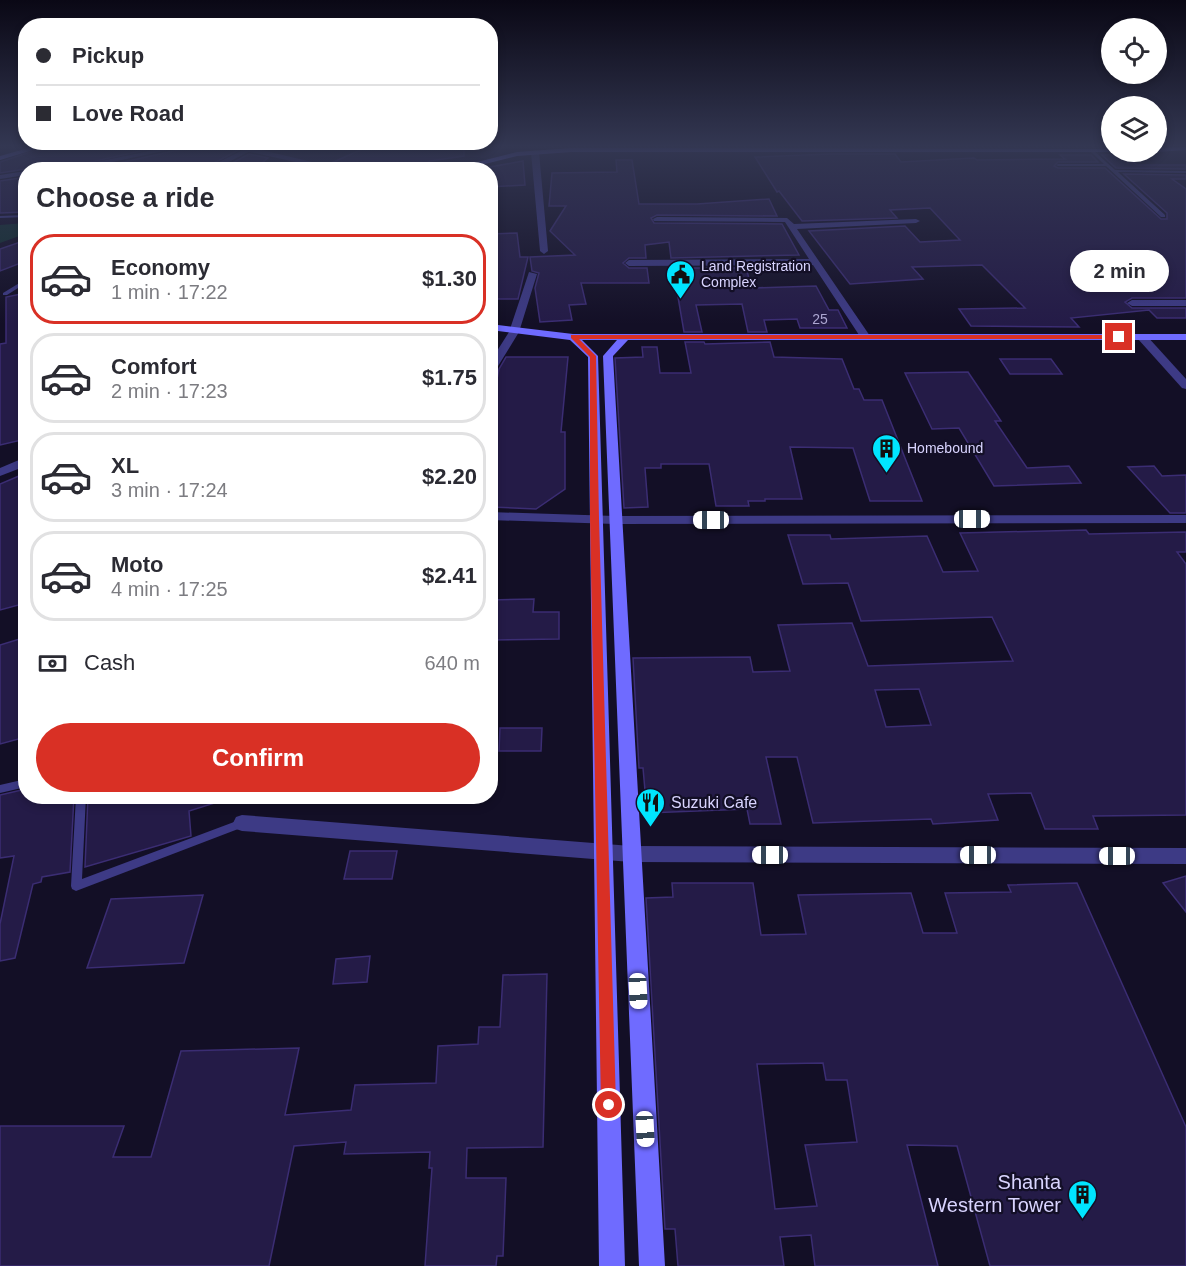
<!DOCTYPE html>
<meta charset="utf-8">
<style>
:root{--surface:#fff;--page:#f7f7f7;--text:#2b2b33;--muted:#7c7c81;--line:#e1e1e2;--accent:#d93025}
body{margin:0;font-family:Arial,sans-serif;background:var(--page);color:var(--text);height:100vh;display:flex;flex-direction:column;font-size:22px;white-space:nowrap}
*{box-sizing:border-box;margin:0}
p{font-size:20px;color:var(--muted)}
.icon{flex:none;width:33px;height:33px;fill:none;stroke:currentColor;stroke-width:2;stroke-linecap:round;stroke-linejoin:round}
.map{position:relative;flex:1;overflow:hidden}
.details{position:absolute;left:18px;top:162px;width:480px;height:642px;display:flex;flex-direction:column;background:var(--surface);border-radius:24px;box-shadow:0 3px 9px #0003}
.details>*{flex:none}
.guide{position:absolute;left:18px;top:18px;width:480px;height:132px;border-radius:24px;box-shadow:0 3px 9px #0003;display:grid;align-content:center;height:132px;padding:0 18px;background:var(--surface)}
.buttons{position:absolute;left:1101px;top:18px;display:grid;gap:12px}
.buttons a{display:grid;place-items:center;width:66px;height:66px;border-radius:50%;background:var(--surface);box-shadow:0 3px 9px #0003;font-size:30px}
.end{position:absolute;width:27px;height:27px;margin:-14px;border:8px solid #d93025;background:#fff;box-shadow:0 0 0 3px #fff}
.from{border-radius:50%}
.bubble{position:absolute;height:42px;border-radius:21px;background:var(--surface);box-shadow:0 3px 9px #0003;font-size:20px;font-weight:700;line-height:42px;text-align:center}
.car{position:absolute;width:18px;height:36px;margin:-18px -9px;border-radius:8px;box-shadow:0 0 4px 2px #0007;background:linear-gradient(#fff 24%,#345 0 40%,#fff 0 76%,#345 0 86%,#fff 0)}
.guide b{display:flex;align-items:center;gap:21px;height:57px;font-size:22px}
.guide b+b{border-top:2px solid var(--line)}
.guide i{width:15px;height:15px;background:var(--text)}
ul{padding:0;list-style:none}
li{display:flex;align-items:center;gap:18px;height:90px;margin:0 12px 9px;padding:0 6px;border:3px solid var(--line);border-radius:24px}
li div{flex:1}
li b{display:block;font-size:22px}
li em{font-style:normal;font-weight:700}
li.current{border-color:var(--accent)}
li>.icon{width:54px;height:54px;stroke-width:1.5}
h2{padding:0 18px;font-size:27px;line-height:72px}
.pay{display:flex;align-items:center;gap:15px;height:66px;padding:0 18px;font-size:22px}
.pay p{margin-inline-start:auto}
.button{display:flex;gap:12px;margin-top:auto;padding:12px 18px}
.button a{flex:1;height:69px;border-radius:36px;background:var(--accent);color:#fff;font-size:24px;font-weight:700;line-height:69px;text-align:center}
.map>svg:first-child{display:block}
.green{fill:#12302f}
.building{fill:#241b47;stroke:#3b2d73;stroke-width:1.5;fill-rule:evenodd}
.lines{fill:none;stroke-linecap:round;stroke-linejoin:round}
.service{fill:#3d3a85;fill-rule:evenodd}
.minor{fill:#3d3a85;fill-rule:evenodd}
.tertiary{fill:#3d3a85;fill-rule:evenodd}
.secondary{fill:#6f6bff;fill-rule:evenodd}
.route{fill:#d93025}
.labels{text-anchor:middle;stroke-width:4.5;stroke-linejoin:round;paint-order:stroke}
.far-poi-label{font-size:14px;fill:#d9d4ff;stroke:#130f26;text-anchor:start}
.number-label{font-size:14px;fill:#aca6d1}
.poi-label{font-size:16px;fill:#d9d4ff;stroke:#130f26;text-anchor:start}
.near-poi-label{font-size:20px;fill:#d9d4ff;stroke:#130f26;text-anchor:end}
</style>
<div class="map">
<svg width="1186" height="1266" viewBox="0 0 1186 1266">
<rect width="100%" height="100%" fill="#130f26"/>
<polygon class="green" points="25,223 25,234 0,243 0,225"/>
<g class="building">
<polygon points="45,147 49,151 76,147 158,147 56,170 26,169 0,173 0,162"/>
<polygon points="184,147 244,147 201,170 88,170 182,149"/>
<polygon points="367,147 464,147 464,156 430,161 416,170 348,170 329,164"/>
<polygon points="249,154 268,158 253,170 219,170"/>
<polygon points="831,154 895,154 901,162 974,158 977,160 1065,159 1060,155 1091,155 1098,162 1058,162 1054,166 1058,168 1105,168 1161,219 1167,219 1167,213 1124,174 1186,175 1186,179 1172,179 1186,189 1186,298 1132,298 1125,302 1132,308 1186,308 1186,318 1157,318 1149,310 1071,318 1079,327 971,326 959,309 1025,308 982,265 912,267 923,279 850,284 809,231 905,226 920,242 960,240 930,208 890,210 897,218 802,221 779,191 777,192 755,157"/>
<polygon points="1102,155 1123,155 1137,165 1186,165 1186,169 1116,168"/>
<polygon points="616,160 632,160 639,204 697,204 769,199 777,216 657,215 651,218 654,223 782,224 799,255 671,258 669,242 645,245 646,258 629,258 623,263 629,268 647,268 649,283 581,283 586,304 569,305 572,320 540,322 535,288 539,273 532,271 530,257 575,255 550,231 566,206 549,206 552,173 617,172"/>
<polygon points="523,161 525,185 490,187 490,167"/>
<polygon points="26,177 26,212 0,213 0,181"/>
<polygon points="517,233 520,257 528,257 518,299 490,299 490,234"/>
<polygon points="26,240 26,261 0,271 0,249"/>
<polygon points="673,268 746,268 752,288 816,286 829,310 838,310 847,328 800,328 797,319 764,320 767,332 748,332 742,304 696,305 702,332 684,332"/>
<polygon points="26,293 26,439 0,445 0,344 6,343 6,297"/>
<polygon points="685,342 704,342 705,344 770,342 774,357 842,359 854,389 859,389 864,400 882,400 922,501 870,501 853,448 790,447 802,499 765,499 765,501 748,501 749,506 716,506 709,464 661,464 661,468 645,468 648,507 624,508 615,358 643,357 642,347 657,347 660,373 691,373"/>
<polygon points="506,357 568,357 561,432 565,432 565,489 536,509 490,507 490,399 493,399 499,369"/>
<polygon points="1000,359 1051,359 1062,374 1010,374"/>
<polygon points="968,372 1001,421 995,421 1027,468 1069,466 1081,483 994,486 959,428 932,429 905,373"/>
<polygon points="1154,466 1162,476 1186,475 1186,513 1170,513 1128,467"/>
<polygon points="26,473 26,603 0,610 0,484"/>
<path d="M1086,530L1089,534L1186,532V552H1177L1186,564V815L1093,816L1098,829H1045L1031,793L988,794L998,820L933,824L931,819L813,823L797,757H766L781,824H750L747,809L647,813L643,768H639L633,658L750,657L753,672L790,671L778,625L852,623L868,666L1013,661L992,617L861,621L848,583L803,584L788,535H830L831,539L927,536L943,572L978,571L960,533ZM919,689L931,725L886,727L875,690Z"/>
<polygon points="534,599 533,612 559,612 559,639 490,640 490,600"/>
<polygon points="26,637 26,737 0,744 0,645"/>
<polygon points="500,728 542,728 541,751 499,751"/>
<polygon points="26,789 26,796 74,796 70,872 42,877 41,882 33,884 15,958 0,961 0,924 14,856 0,858 0,795"/>
<polygon points="88,796 223,796 224,800 189,811 191,836 85,867"/>
<polygon points="350,851 397,851 392,879 344,879"/>
<polygon points="1186,876 1186,912 1163,883"/>
<path d="M672,883H753L761,935L806,934L798,895L911,893L923,933H957L945,893L1011,892L1008,885L1077,883L1186,1127V1266H990L957,1146L907,1145L938,1266H815L811,1235L780,1237L784,1266H678L675,1229H665L646,898L673,897ZM823,1063L826,1080H847L857,1142L805,1145L817,1206L775,1209L757,1064Z"/>
<polygon points="203,895 184,963 87,968 111,899"/>
<polygon points="370,956 367,982 333,984 336,959"/>
<polygon points="547,974 543,1147 467,1148 466,1178 506,1178 503,1256 497,1256 496,1266 425,1266 432,1168 429,1168 430,1152 344,1154 346,1142 294,1146 269,1266 0,1266 0,1126 124,1126 113,1157 151,1157 181,1051 299,1048 285,1115 351,1110 355,1085 436,1083 438,1046 478,1044 479,1027 500,1027 503,975"/>
</g>
<g class="lines">
<g class="service">
<polygon points="1091,150 1093,150 1115,170 1186,171 1186,173 1118,172 1165,215 1165,217 1161,217 1106,166 1058,166 1056,165 1058,164 1104,164 1091,152"/>
<polygon points="26,215 26,217 0,218 0,216"/>
<polygon points="26,279 26,283 7,295 3,295 3,293"/>
<polygon points="26,779 26,787 0,793 0,785"/>
<polygon points="76,796 86,796 82,879 242,819 246,820 247,823 246,826 76,891 72,889 71,886"/>
</g>
<g class="minor">
<polygon points="168,147 182,147 75,170 58,170"/>
<polygon points="246,147 249,147 346,170 331,170 246,151"/>
<polygon points="535,150 539,152 548,251 544,254 540,251 531,152"/>
<polygon points="26,171 26,175 0,179 0,175"/>
<polygon points="657,217 787,218 794,224 916,219 920,221 916,223 797,229 870,336 865,339 861,338 813,265 629,266 625,263 629,260 809,259 785,222 654,221 653,219"/>
<polygon points="529,272 537,274 519,332 495,371 490,374 490,362 509,332"/>
<polygon points="1186,300 1186,306 1132,306 1127,303 1132,300"/>
<polygon points="242,815 631,846 1186,848 1186,864 631,862 242,831 236,829 233,823 236,817"/>
</g>
<g class="tertiary">
<polygon points="249,147 258,147 213,170 203,170"/>
<polygon points="1138,335 1146,335 1186,379 1186,389 1182,388 1138,339"/>
<polygon points="26,457 26,466 0,476 0,468"/>
<polygon points="490,512 615,516 1186,515 1186,523 615,524 490,520"/>
</g>
<g class="secondary">
<polygon points="32,147 43,147 0,160 0,156"/>
<polygon points="1186,147 1186,150 1156,152 1153,152 1156,152 1156,148"/>
<polygon points="571,148 1112,149 1112,152 1115,152 571,152 517,156 461,170 446,170 517,152"/>
<polygon points="490,324 573,334 1186,334 1186,340 628,340 613,356 665,1266 639,1266 603,356 617,340 582,340 598,356 625,1266 599,1266 588,357 570,340 490,330"/>
</g>
</g>
<linearGradient id="sky" x2="0" y2="1"><stop stop-color="#0a0815"/><stop offset="0.45" stop-color="#333752"/><stop offset="1" stop-color="#333752" stop-opacity="0"/></linearGradient>
<rect width="1186" height="324" fill="url(#sky)"/>
<polygon class="route" points="571,335 1119,335 1122,337 1119,339 579,339 596,356 599,519 616,1105 614,1111 609,1113 603,1111 601,1105 590,519 590,357 571,338"/>
<defs>
<symbol id="civic-pin" viewBox="-11 -11 22 30"><path d="M0 17L-7.5 6A9.5 9.5 0 1 1 7.5 6Z" fill="#00e5ff" stroke="#130f26"/><path d="M-.6-6.5H3V-4.5H.6V-3L4-1V1h2V6H-6V1h2V-1L-.6-3ZM-1.2 2.5V6h2.4V2.5Z" fill="#111"/></symbol>
<symbol id="building-pin" viewBox="-11 -11 22 30"><path d="M0 17L-7.5 6A9.5 9.5 0 1 1 7.5 6Z" fill="#00e5ff" stroke="#130f26"/><path d="M-4-6H4V6H1V3H-1V6H-4ZM-2.5-4.3h1.7v1.8h-1.7ZM.8-4.3h1.7v1.8H.8ZM-2.5-1h1.7V.8h-1.7ZM.8-1h1.7V.8H.8Z" fill="#111"/></symbol>
<symbol id="restaurant-pin" viewBox="-11 -11 22 30"><path d="M0 17L-7.5 6A9.5 9.5 0 1 1 7.5 6Z" fill="#00e5ff" stroke="#130f26"/><path d="M-5-6h1v4h1v-4h1v4h1v-4h1v5L-1.5 .5V6h-2V.5L-5-1ZM5-6V6H3V1.5H1.5Q1.5-4 5-6Z" fill="#111"/></symbol>
</defs>
<g fill-rule="evenodd">
<use href="#civic-pin" x="664" y="258" width="33" height="45"/>
<use href="#building-pin" x="870" y="432" width="33" height="45"/>
<use href="#restaurant-pin" x="634" y="786" width="33" height="45"/>
<use href="#building-pin" x="1066" y="1178" width="33" height="45"/>
</g>
<g class="labels">
<g class="far-poi-label">
<text x="701" y="271">Land Registration<tspan x="701" dy="16">Complex</tspan></text>
<text x="907" y="453">Homebound</text>
</g>
<g class="number-label">
<text x="820" y="324">25</text>
</g>
<g class="poi-label">
<text x="671" y="808">Suzuki Cafe</text>
</g>
<g class="near-poi-label">
<text x="1061" y="1189">Shanta<tspan x="1061" dy="23">Western Tower</tspan></text>
</g>
</g>
</svg>
<div class="buttons">
<a><svg class="icon" aria-label="locate" viewBox="0 0 24 24"><circle cx="12" cy="12" r="6"/><path d="M12 2v4M12 18v4M2 12h4M18 12h4"/></svg></a>
<a><svg class="icon" aria-label="layers" viewBox="0 0 24 24"><path d="M12 4l9 5-9 5-9-5zM3 14l9 5 9-5"/></svg></a>
</div>
<i class="end from" style="left:609px;top:1105px"></i>
<i class="end" style="left:1119px;top:337px"></i>
<div class="bubble" style="left:1070px;top:250px;width:99px">2 min</div>
<i class="car" style="left:972px;top:519px;rotate:90deg"></i>
<i class="car" style="left:711px;top:520px;rotate:270deg"></i>
<i class="car" style="left:770px;top:855px;rotate:270deg"></i>
<i class="car" style="left:978px;top:855px;rotate:270deg"></i>
<i class="car" style="left:1117px;top:856px;rotate:270deg"></i>
<i class="car" style="left:638px;top:991px;rotate:177deg"></i>
<i class="car" style="left:645px;top:1129px;rotate:177deg"></i>
<div class="guide">
<b><i class="from"></i>Pickup</b>
<b><i></i>Love Road</b>
</div>
<section class="details">
<h2>Choose a ride</h2>
<ul>
<li class="current"><svg class="icon" aria-label="car" viewBox="0 0 24 24"><path d="M5 17H2v-5l4-1 3-4h7l3 4 3 1v5h-3M9 17h6M6 11h13"/><circle cx="7" cy="17" r="2"/><circle cx="17" cy="17" r="2"/></svg><div><b>Economy</b><p>1 min · 17:22</p></div><em>$1.30</em></li>
<li><svg class="icon" aria-label="car" viewBox="0 0 24 24"><path d="M5 17H2v-5l4-1 3-4h7l3 4 3 1v5h-3M9 17h6M6 11h13"/><circle cx="7" cy="17" r="2"/><circle cx="17" cy="17" r="2"/></svg><div><b>Comfort</b><p>2 min · 17:23</p></div><em>$1.75</em></li>
<li><svg class="icon" aria-label="car" viewBox="0 0 24 24"><path d="M5 17H2v-5l4-1 3-4h7l3 4 3 1v5h-3M9 17h6M6 11h13"/><circle cx="7" cy="17" r="2"/><circle cx="17" cy="17" r="2"/></svg><div><b>XL</b><p>3 min · 17:24</p></div><em>$2.20</em></li>
<li><svg class="icon" aria-label="car" viewBox="0 0 24 24"><path d="M5 17H2v-5l4-1 3-4h7l3 4 3 1v5h-3M9 17h6M6 11h13"/><circle cx="7" cy="17" r="2"/><circle cx="17" cy="17" r="2"/></svg><div><b>Moto</b><p>4 min · 17:25</p></div><em>$2.41</em></li>
</ul>
<div class="pay"><svg class="icon" aria-label="cash" viewBox="0 0 24 24"><path d="M3 7h18v10H3z"/><circle cx="12" cy="12" r="2"/></svg>Cash<p>640 m</p></div>
<div class="button"><a>Confirm</a></div>
</section>
</div>
